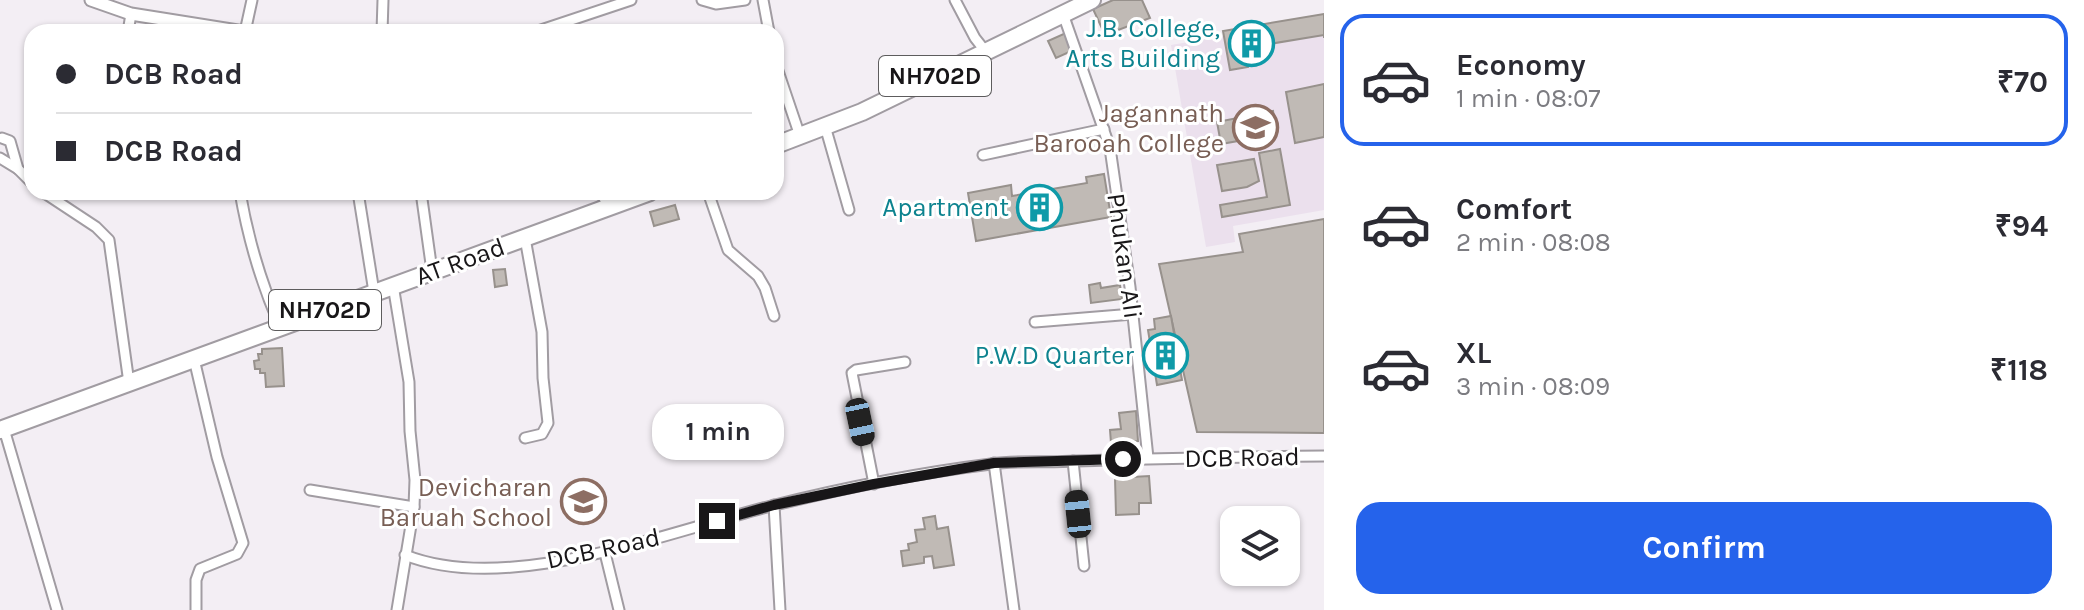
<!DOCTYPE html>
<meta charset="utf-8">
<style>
:root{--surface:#fff;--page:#f7f7f7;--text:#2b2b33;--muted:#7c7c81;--line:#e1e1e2;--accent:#2563eb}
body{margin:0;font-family:Karla,sans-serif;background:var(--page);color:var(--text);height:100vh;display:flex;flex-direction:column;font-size:30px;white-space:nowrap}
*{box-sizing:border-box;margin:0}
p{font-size:26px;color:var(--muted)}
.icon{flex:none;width:44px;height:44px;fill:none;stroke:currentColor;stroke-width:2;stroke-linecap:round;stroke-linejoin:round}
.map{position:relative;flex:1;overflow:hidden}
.sheet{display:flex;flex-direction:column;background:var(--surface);width:760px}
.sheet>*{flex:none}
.banner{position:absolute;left:24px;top:24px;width:760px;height:176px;border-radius:24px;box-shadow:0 2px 6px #0004;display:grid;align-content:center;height:176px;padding:0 32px;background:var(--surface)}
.tools{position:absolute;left:1220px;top:506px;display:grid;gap:16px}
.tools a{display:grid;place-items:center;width:80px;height:80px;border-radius:16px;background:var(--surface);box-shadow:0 2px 6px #0004;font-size:40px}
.end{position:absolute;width:36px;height:36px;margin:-18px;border:10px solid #181618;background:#fff;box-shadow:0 0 0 4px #fff}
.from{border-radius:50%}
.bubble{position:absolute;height:56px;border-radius:24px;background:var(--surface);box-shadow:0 2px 6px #0004;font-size:26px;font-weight:700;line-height:56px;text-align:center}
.car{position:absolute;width:24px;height:48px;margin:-24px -12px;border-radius:10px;box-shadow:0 0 6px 2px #0007;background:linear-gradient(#222 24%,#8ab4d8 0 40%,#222 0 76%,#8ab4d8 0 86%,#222 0)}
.banner b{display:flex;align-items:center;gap:28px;height:76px;font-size:30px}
.banner b+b{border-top:2px solid var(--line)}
.banner i{width:20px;height:20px;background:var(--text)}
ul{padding:14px 0 0;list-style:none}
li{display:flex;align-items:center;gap:24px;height:132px;margin:0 16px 12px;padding:0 16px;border:4px solid transparent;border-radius:24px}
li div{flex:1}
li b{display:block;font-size:30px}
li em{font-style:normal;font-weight:700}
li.current{border-color:var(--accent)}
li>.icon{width:72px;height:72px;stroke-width:1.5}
.primary-button{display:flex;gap:16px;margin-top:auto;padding:16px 32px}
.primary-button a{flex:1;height:92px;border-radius:24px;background:var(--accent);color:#fff;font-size:32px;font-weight:700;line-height:92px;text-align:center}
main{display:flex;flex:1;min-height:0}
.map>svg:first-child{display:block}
.built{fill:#ebe0ed}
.building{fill:#c0bab5;stroke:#97918c;stroke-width:2}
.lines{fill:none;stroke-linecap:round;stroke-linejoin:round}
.minor-casing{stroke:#a19ca2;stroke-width:13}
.tertiary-casing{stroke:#a19ca2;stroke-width:15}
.trunk-casing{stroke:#a19ca2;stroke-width:20}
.minor{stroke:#fff;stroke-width:9}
.tertiary{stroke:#fff;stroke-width:11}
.trunk{stroke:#fff;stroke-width:16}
.route{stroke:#181618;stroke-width:10}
.labels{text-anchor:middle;stroke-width:6;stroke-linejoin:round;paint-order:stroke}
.shield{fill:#fff;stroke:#5d5c5d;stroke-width:2}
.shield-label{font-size:24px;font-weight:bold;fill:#181618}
.culture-label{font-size:26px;fill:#0d838f;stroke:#fff;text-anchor:end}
.education-label{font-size:26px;fill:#785e54;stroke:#fff;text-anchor:end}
.street-label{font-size:26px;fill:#181618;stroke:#fff}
</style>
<main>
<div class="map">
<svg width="1324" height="610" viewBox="0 0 1324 610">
<rect width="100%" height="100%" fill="#f3eef4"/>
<polygon class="built" points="1324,19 1324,210 1233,226 1235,242 1206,247 1171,45"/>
<g class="building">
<polygon points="1113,0 1142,0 1150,18 1105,35 1093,9"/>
<polygon points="1324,14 1324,38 1324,35 1245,48 1248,67 1230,70 1223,31"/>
<polygon points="1068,32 1076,49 1056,58 1048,41"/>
<polygon points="1324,84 1324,137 1295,143 1286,92"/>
<polygon points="1273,111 1277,134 1221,144 1217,122"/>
<polygon points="1280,149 1290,205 1222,217 1220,205 1267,197 1259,153"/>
<polygon points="1254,159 1259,181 1247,187 1222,191 1217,165"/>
<polygon points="1104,174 1111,217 976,241 968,193 1011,185 1012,196 1087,183 1086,177"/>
<polygon points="675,205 679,219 654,226 650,212"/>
<polygon points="1324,219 1324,433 1197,432 1159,264 1243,252 1239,234"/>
<polygon points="505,269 507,285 495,287 493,270"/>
<polygon points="1100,283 1101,288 1120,285 1122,299 1091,303 1089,285"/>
<polygon points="1171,316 1182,380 1157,385 1148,330 1155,329 1154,319"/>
<polygon points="282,348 284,386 266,387 265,373 260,373 260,369 255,369 254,361 259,360 258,354 262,354 262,349"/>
<polygon points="1136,411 1138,441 1111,443 1110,430 1121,429 1119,413"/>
<polygon points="1149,476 1151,503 1139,503 1139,514 1116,515 1115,478"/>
<polygon points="935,516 937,529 948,527 954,565 934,568 932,556 924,557 924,563 903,566 901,551 909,550 908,544 917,542 915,530 925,529 923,518"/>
</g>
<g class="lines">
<defs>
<g id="minor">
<polyline points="702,0 716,4 745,0"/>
<polyline points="763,0 769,32"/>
<polyline points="955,0 975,38 986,52"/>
<polyline points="1063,14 1110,148 1130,287 1148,458"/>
<polyline points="128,32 131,14"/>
<polyline points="245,32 252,0"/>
<polyline points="382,32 383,0"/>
<polyline points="535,32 631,0"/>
<polyline points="776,65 800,136"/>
<polyline points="825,126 849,210"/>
<polyline points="2,138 10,141 18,169 32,183"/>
<polyline points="983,155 1104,129"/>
<polyline points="0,158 18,169"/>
<polyline points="43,192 96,227 109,240 129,383"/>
<path d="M240,192C248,238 261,283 280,326"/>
<polyline points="358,192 374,292"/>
<polyline points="421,192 432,271"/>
<polyline points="708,192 728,250 758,276 765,288 774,316"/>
<polyline points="393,285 409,382 410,431 415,480 414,507 397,610"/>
<polyline points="1035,322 1133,314"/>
<polyline points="194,359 217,457 243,543 237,554 200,569 196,580 196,610"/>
<polyline points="4,429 57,610"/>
<polyline points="525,438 542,434 548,423 543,378 542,332 525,238"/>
<polyline points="1073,461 1084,566"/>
<polyline points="994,463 1014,610"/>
<polyline points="874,484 852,373 856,370 905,362"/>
<polyline points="310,490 414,507"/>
<polyline points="774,505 780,610"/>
<polyline points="605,553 619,610"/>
<path d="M405,555C508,596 667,532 771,506C843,488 918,473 991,464C1019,460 1048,463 1076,461C1159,458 1241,457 1324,456"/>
</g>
<g id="tertiary">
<polyline points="91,0 131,14 244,32"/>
<polyline points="601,192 611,207"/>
</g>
<g id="trunk">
<polyline points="776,145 862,112 1092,0"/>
<polyline points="0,430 650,192"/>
</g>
</defs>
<use href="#minor" class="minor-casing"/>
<use href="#tertiary" class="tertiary-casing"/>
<use href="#trunk" class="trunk-casing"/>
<use href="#minor" class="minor"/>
<use href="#tertiary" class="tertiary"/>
<use href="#trunk" class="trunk"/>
</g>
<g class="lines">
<polyline class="route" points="717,521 774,505 874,484 994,463 1123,459"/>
</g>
<defs>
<symbol id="building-ring" viewBox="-11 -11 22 22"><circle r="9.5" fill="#fff" stroke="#0f9aa8" stroke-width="1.5"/><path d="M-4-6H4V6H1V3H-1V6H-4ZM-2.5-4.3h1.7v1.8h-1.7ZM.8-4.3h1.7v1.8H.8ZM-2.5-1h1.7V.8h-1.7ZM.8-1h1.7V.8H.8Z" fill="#0f9aa8"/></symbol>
<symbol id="university-ring" viewBox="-11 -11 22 22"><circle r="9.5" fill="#fff" stroke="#8d6e63" stroke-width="1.5"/><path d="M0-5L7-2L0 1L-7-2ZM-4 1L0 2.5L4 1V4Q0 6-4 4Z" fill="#8d6e63"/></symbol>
<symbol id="school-ring" viewBox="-11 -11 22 22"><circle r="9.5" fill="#fff" stroke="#8d6e63" stroke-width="1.5"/><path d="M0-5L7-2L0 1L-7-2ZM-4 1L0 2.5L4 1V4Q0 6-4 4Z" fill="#8d6e63"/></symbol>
</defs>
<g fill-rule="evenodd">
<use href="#building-ring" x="1226" y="18" width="51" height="51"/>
<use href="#university-ring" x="1230" y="102" width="51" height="51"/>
<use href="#building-ring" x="1014" y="182" width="51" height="51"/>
<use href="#building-ring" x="1140" y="330" width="51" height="51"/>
<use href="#school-ring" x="558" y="476" width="51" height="51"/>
</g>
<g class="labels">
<g class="shield">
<rect x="879" y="56" width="112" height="40" rx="6"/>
<rect x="269" y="290" width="112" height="40" rx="6"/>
</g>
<g class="shield-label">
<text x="935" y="84">NH702D</text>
<text x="325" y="318">NH702D</text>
</g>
<g class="culture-label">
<text x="1220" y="37">J.B. College,<tspan x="1220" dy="30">Arts Building</tspan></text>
<text x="1009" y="216">Apartment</text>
<text x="1134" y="364">P.W.D Quarter</text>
</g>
<g class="education-label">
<text x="1224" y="122">Jagannath<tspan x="1224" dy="30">Barooah College</tspan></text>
<text x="552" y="496">Devicharan<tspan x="552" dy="30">Baruah School</tspan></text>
</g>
<g class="street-label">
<text transform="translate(1125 256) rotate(82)" y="9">Phukan Ali</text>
<text transform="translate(460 261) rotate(-20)" y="9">AT Road</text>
<text transform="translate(1242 457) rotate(-1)" y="9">DCB Road</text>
<text transform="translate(603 548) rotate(-12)" y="9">DCB Road</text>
</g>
</g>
</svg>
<div class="tools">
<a><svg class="icon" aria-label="layers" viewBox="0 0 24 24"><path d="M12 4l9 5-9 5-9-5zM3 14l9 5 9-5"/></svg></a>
</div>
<i class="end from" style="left:1123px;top:459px"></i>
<i class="end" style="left:717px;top:521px"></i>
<div class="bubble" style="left:652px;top:404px;width:132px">1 min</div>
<i class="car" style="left:860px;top:422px;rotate:168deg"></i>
<i class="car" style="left:1078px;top:514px;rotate:354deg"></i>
<div class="banner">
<b><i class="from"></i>DCB Road</b>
<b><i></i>DCB Road</b>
</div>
</div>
<section class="sheet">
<ul>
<li class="current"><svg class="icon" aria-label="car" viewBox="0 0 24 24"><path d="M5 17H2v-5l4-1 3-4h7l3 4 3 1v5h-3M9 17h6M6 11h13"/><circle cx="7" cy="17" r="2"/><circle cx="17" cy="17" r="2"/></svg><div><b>Economy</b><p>1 min · 08:07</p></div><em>₹70</em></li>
<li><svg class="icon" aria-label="car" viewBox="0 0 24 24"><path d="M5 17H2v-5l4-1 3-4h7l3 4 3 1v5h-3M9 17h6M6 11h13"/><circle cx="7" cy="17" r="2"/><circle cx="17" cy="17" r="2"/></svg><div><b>Comfort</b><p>2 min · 08:08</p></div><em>₹94</em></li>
<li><svg class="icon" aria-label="car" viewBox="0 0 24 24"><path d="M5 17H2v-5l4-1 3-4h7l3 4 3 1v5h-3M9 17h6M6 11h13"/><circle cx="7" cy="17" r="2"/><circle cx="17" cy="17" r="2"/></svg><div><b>XL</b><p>3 min · 08:09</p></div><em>₹118</em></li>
</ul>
<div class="primary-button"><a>Confirm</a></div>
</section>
</main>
